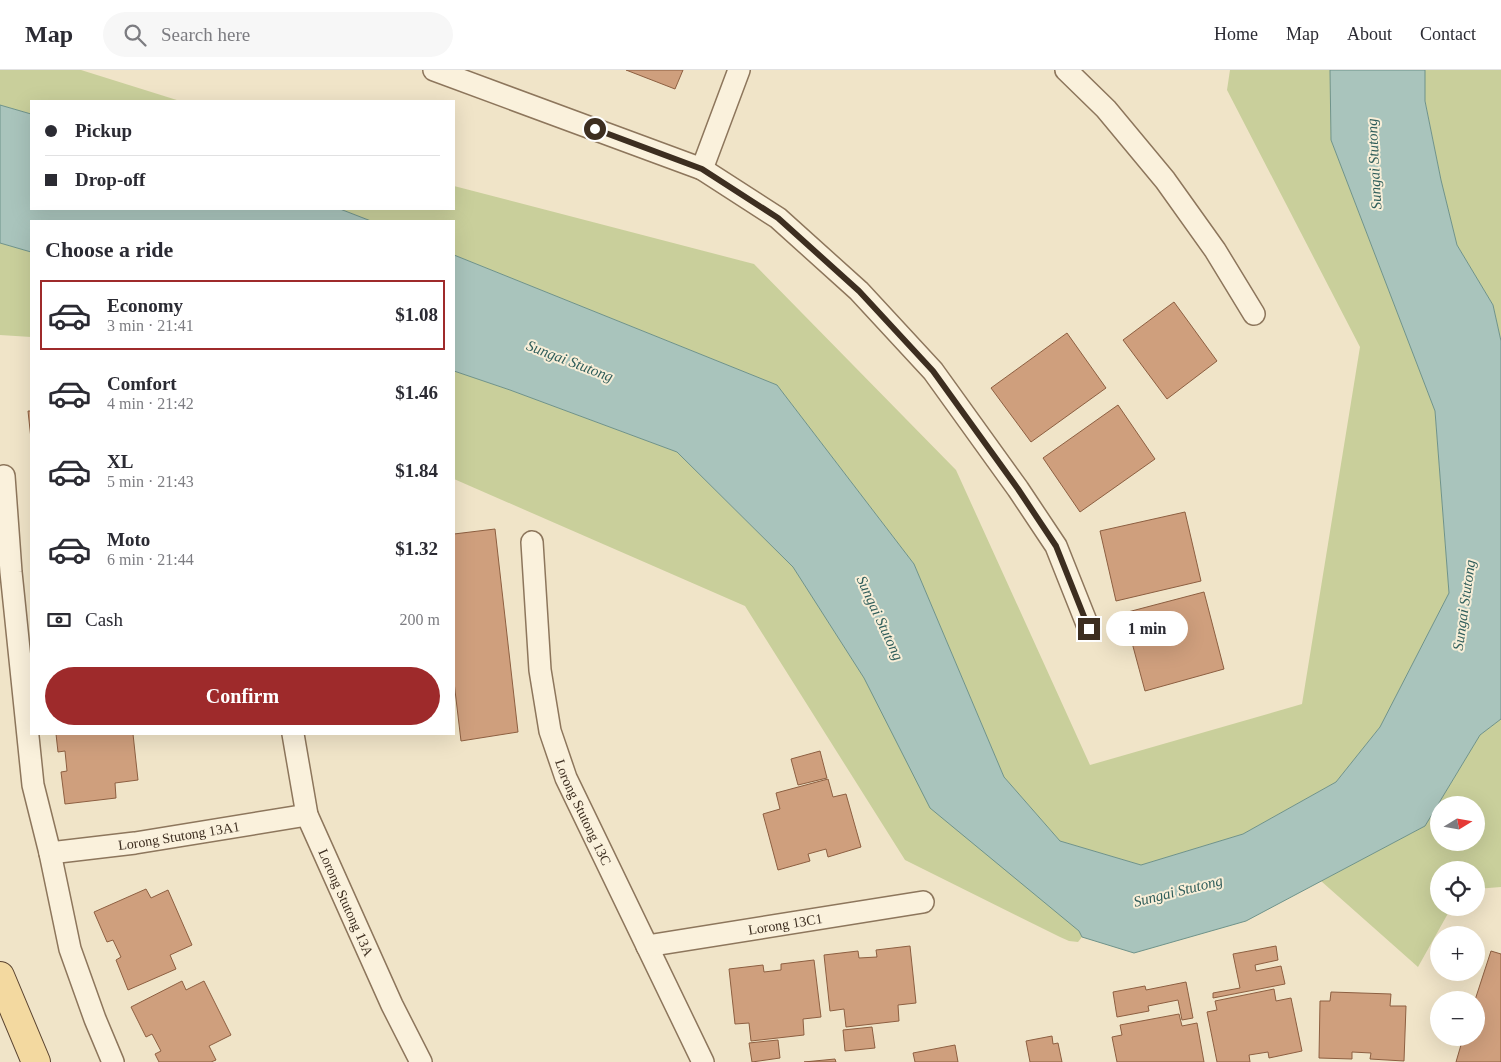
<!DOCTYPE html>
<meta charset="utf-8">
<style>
:root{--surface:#fff;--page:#f7f7f7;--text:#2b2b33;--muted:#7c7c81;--line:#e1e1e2;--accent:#9e2a2b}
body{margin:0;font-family:"Times New Roman",serif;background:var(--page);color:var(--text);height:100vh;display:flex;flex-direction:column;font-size:19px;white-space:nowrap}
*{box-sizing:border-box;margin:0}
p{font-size:16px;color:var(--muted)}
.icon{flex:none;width:28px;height:28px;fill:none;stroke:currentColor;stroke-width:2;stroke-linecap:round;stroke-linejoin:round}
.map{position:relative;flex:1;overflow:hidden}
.side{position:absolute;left:30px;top:150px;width:425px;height:515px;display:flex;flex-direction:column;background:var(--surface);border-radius:0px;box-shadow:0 5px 20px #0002}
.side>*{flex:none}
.top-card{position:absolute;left:30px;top:30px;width:425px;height:110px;border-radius:0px;box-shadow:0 5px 20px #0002;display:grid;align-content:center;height:110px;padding:0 15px;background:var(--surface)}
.needle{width:32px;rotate:79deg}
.controls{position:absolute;left:1430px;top:726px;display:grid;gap:10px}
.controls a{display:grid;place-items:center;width:55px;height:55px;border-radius:50%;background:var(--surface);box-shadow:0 5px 20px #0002;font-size:25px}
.end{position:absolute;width:22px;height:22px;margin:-11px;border:6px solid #3d2e20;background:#fff;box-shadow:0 0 0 2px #fff}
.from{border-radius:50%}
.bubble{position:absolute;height:35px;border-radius:18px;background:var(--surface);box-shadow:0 5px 20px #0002;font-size:16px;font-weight:700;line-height:35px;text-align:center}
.top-card b{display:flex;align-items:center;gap:18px;height:48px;font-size:19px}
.top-card b+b{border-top:1px solid var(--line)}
.top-card i{width:12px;height:12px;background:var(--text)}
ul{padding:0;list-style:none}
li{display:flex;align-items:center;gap:15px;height:70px;margin:0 10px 8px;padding:0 5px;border:2px solid transparent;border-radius:0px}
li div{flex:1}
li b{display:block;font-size:19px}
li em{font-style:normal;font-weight:700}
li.active{border-color:var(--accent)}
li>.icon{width:45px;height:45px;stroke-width:1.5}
h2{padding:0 15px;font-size:22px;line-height:60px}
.pay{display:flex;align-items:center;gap:12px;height:55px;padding:0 15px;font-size:19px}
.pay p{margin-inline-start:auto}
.action{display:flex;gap:10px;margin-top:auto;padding:10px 15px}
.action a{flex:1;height:58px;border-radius:30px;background:var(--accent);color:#fff;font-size:20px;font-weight:700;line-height:58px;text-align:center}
header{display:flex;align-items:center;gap:30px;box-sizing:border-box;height:70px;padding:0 25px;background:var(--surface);border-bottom:1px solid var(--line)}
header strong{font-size:24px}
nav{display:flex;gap:28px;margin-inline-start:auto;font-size:18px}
.search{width:350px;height:45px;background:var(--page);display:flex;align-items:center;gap:12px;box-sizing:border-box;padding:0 18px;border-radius:28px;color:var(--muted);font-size:19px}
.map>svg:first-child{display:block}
.green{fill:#c9cf9b;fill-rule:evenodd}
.water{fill:#a9c4bc;stroke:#6f938a}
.building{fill:#cf9f7d;stroke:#8d5f41}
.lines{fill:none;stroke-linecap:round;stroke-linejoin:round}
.minor-casing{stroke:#8d765c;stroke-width:24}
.primary-casing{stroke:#5b4430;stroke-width:30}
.minor{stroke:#faf1dc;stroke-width:21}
.primary{stroke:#f3d9a0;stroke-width:28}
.route{stroke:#3d2e20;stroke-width:6}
.labels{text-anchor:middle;stroke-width:4;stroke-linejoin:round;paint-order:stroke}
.street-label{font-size:14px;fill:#3d2e20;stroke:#f7eed8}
.water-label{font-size:15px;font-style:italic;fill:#2f5d5a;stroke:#f7eed8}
</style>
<header>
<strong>Map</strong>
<div class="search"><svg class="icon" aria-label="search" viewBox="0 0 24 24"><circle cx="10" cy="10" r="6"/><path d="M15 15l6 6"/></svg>Search here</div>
<nav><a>Home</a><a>Map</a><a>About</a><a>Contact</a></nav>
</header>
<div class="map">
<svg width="1501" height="992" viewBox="0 0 1501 992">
<rect width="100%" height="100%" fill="#f0e4c8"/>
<g class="green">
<polygon points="0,0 81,0 180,31 31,31 31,44 0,35"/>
<polygon points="1230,0 1330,0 1331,70 1435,341 1449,523 1380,657 1336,712 1243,764 1141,795 1060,771 1004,707 914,494 777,315 454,185 454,151 371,151 340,139 454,139 454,116 754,194 956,400 1090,695 1302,634 1360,277 1227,20"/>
<polygon points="1425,0 1501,0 1501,271 1493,235 1457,175 1441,110 1425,30"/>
<polygon points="0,173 31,182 31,267 0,265"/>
<polygon points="454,301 510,320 677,382 793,497 864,608 1079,861 1082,867 1078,872 1069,871 1060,867 905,790 745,536 454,409"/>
<path d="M1501,649V817L1476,819V800H1439V838H1451L1418,897L1321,811L1425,756L1480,665ZM1439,735H1476V772H1439Z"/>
</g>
<g class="water">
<polygon points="1330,0 1425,0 1425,31 1441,110 1457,175 1493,235 1501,271 1501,649 1480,665 1425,756 1246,851 1134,883 1082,867 1079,861 930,738 864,608 793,497 677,382 510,320 454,301 454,185 777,315 914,494 1004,707 1060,771 1141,795 1243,764 1336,712 1380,657 1449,523 1435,341 1331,70"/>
<polygon points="0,35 31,44 31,139 340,139 371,151 31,151 31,182 0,173"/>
</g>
<g class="building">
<polygon points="626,0 683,0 675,19"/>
<polygon points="1174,232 1217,291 1167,329 1123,270"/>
<polygon points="1067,263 1106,318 1031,372 991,318"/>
<polygon points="1118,335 1155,389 1080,442 1043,388"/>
<polygon points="28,341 31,341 31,369"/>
<polygon points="1185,442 1201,511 1116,531 1100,461"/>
<polygon points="495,459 518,662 461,671 454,612 454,464"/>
<polygon points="1204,522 1224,599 1145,621 1124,543"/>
<polygon points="56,664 133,664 138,710 115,713 116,728 65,734 61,702 67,701 65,681 58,682"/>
<polygon points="820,681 827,708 798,715 791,689"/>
<polygon points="828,709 833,727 846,724 861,777 828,787 826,779 808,784 810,791 778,800 763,744 780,739 776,723"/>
<polygon points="146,819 151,828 168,820 192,875 170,885 176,899 128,920 116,890 121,887 113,870 107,872 94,842"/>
<polygon points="910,876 916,933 898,935 899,951 846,957 844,939 830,941 824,885 858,881 859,888 877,887 876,880"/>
<polygon points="1276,876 1278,890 1255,895 1256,901 1281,896 1285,914 1213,928 1213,923 1240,918 1233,884"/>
<polygon points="1491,881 1501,884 1501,992 1456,992 1463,968 1476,968 1476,930 1475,930"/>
<polygon points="814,890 821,947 803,949 804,965 751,971 749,953 735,954 729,899 763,895 764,902 781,900 781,894"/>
<polygon points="182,911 186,920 204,911 231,965 209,976 216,990 211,992 159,992 155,984 161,981 152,964 146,967 131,937"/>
<polygon points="1186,912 1193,948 1182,950 1178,930 1148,936 1149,941 1117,947 1113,922 1145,916 1146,920"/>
<polygon points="1274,919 1276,931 1291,928 1302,981 1269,988 1268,982 1249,985 1250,992 1217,992 1207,942 1217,940 1215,931"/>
<polygon points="1331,922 1391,924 1390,936 1406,936 1404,991 1370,989 1371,983 1352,982 1352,989 1319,988 1320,931 1330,931"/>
<polygon points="1179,944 1182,956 1197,953 1204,992 1117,992 1112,967 1122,965 1120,955"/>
<polygon points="872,957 875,978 845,981 843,960"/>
<polygon points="1052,966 1053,974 1058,973 1062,992 1030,992 1026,971"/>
<polygon points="778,970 780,988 752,992 749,973"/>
<polygon points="955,975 958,992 915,992 913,983"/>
<polygon points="835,989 836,992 804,992"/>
</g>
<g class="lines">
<defs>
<g id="minor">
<polyline points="434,0 702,99 778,148 859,221 933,301 1018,419 1056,476 1089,559"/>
<polyline points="1066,0 1106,39 1165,110 1215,180 1254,244"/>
<polyline points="702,99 739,0"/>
<polyline points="4,406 11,502 33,715 50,783 70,879 95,949 113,992"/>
<path id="s1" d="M532,472L540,600L550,661L566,708L703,992"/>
<path id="s2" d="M293,664L307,745L392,935L421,992"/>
<path id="s3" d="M50,783L135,773L307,745"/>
<path id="s4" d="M647,876L923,832"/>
</g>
<polyline id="primary" points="0,906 36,992"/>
</defs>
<use href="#minor" class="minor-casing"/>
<use href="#primary" class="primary-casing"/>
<use href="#minor" class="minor"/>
<use href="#primary" class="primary"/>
</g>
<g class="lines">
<polyline class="route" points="595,59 702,99 778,148 859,221 933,301 1018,419 1056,476 1089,559"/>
</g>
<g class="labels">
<g class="street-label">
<text dy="5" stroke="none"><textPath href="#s1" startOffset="278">Lorong Stutong 13C</textPath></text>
<text dy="5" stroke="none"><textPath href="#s3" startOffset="130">Lorong Stutong 13A1</textPath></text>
<text dy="5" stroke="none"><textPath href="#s2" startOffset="178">Lorong Stutong 13A</textPath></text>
<text dy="5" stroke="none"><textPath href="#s4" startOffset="140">Lorong 13C1</textPath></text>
</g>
<g class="water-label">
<text transform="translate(1374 94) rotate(-93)" y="5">Sungai Stutong</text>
<text transform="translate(570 291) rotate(21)" y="5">Sungai Stutong</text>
<text transform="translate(1464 535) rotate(-82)" y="5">Sungai Stutong</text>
<text transform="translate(880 548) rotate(65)" y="5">Sungai Stutong</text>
<text transform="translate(1178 821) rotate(-14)" y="5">Sungai Stutong</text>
</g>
</g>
</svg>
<div class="controls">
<a><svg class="needle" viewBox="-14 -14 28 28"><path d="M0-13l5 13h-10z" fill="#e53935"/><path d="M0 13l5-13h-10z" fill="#7c7c81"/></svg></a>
<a><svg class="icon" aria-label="locate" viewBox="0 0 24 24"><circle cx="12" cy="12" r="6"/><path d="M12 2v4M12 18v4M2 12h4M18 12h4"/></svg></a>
<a>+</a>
<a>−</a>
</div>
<i class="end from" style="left:595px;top:59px"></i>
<i class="end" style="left:1089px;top:559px"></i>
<div class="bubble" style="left:1106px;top:541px;width:82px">1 min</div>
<div class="top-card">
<b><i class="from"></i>Pickup</b>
<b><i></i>Drop-off</b>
</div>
<section class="side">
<h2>Choose a ride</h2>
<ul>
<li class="active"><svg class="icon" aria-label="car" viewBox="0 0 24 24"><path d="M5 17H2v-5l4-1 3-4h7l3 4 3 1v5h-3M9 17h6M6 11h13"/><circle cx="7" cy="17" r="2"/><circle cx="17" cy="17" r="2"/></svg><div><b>Economy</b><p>3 min · 21:41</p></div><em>$1.08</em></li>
<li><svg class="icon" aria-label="car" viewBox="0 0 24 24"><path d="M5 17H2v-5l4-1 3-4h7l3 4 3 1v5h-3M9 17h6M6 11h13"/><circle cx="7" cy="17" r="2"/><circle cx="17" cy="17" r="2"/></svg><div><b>Comfort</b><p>4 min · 21:42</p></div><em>$1.46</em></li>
<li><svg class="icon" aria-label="car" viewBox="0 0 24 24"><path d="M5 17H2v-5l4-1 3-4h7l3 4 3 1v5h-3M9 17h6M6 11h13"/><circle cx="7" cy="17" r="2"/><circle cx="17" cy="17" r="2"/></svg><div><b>XL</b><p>5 min · 21:43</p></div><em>$1.84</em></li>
<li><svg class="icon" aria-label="car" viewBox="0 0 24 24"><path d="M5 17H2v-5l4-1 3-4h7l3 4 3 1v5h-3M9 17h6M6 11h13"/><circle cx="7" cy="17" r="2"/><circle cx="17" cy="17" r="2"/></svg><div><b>Moto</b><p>6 min · 21:44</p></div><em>$1.32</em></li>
</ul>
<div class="pay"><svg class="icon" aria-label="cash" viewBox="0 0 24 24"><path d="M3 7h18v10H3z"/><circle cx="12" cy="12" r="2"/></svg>Cash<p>200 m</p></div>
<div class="action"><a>Confirm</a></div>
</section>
</div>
